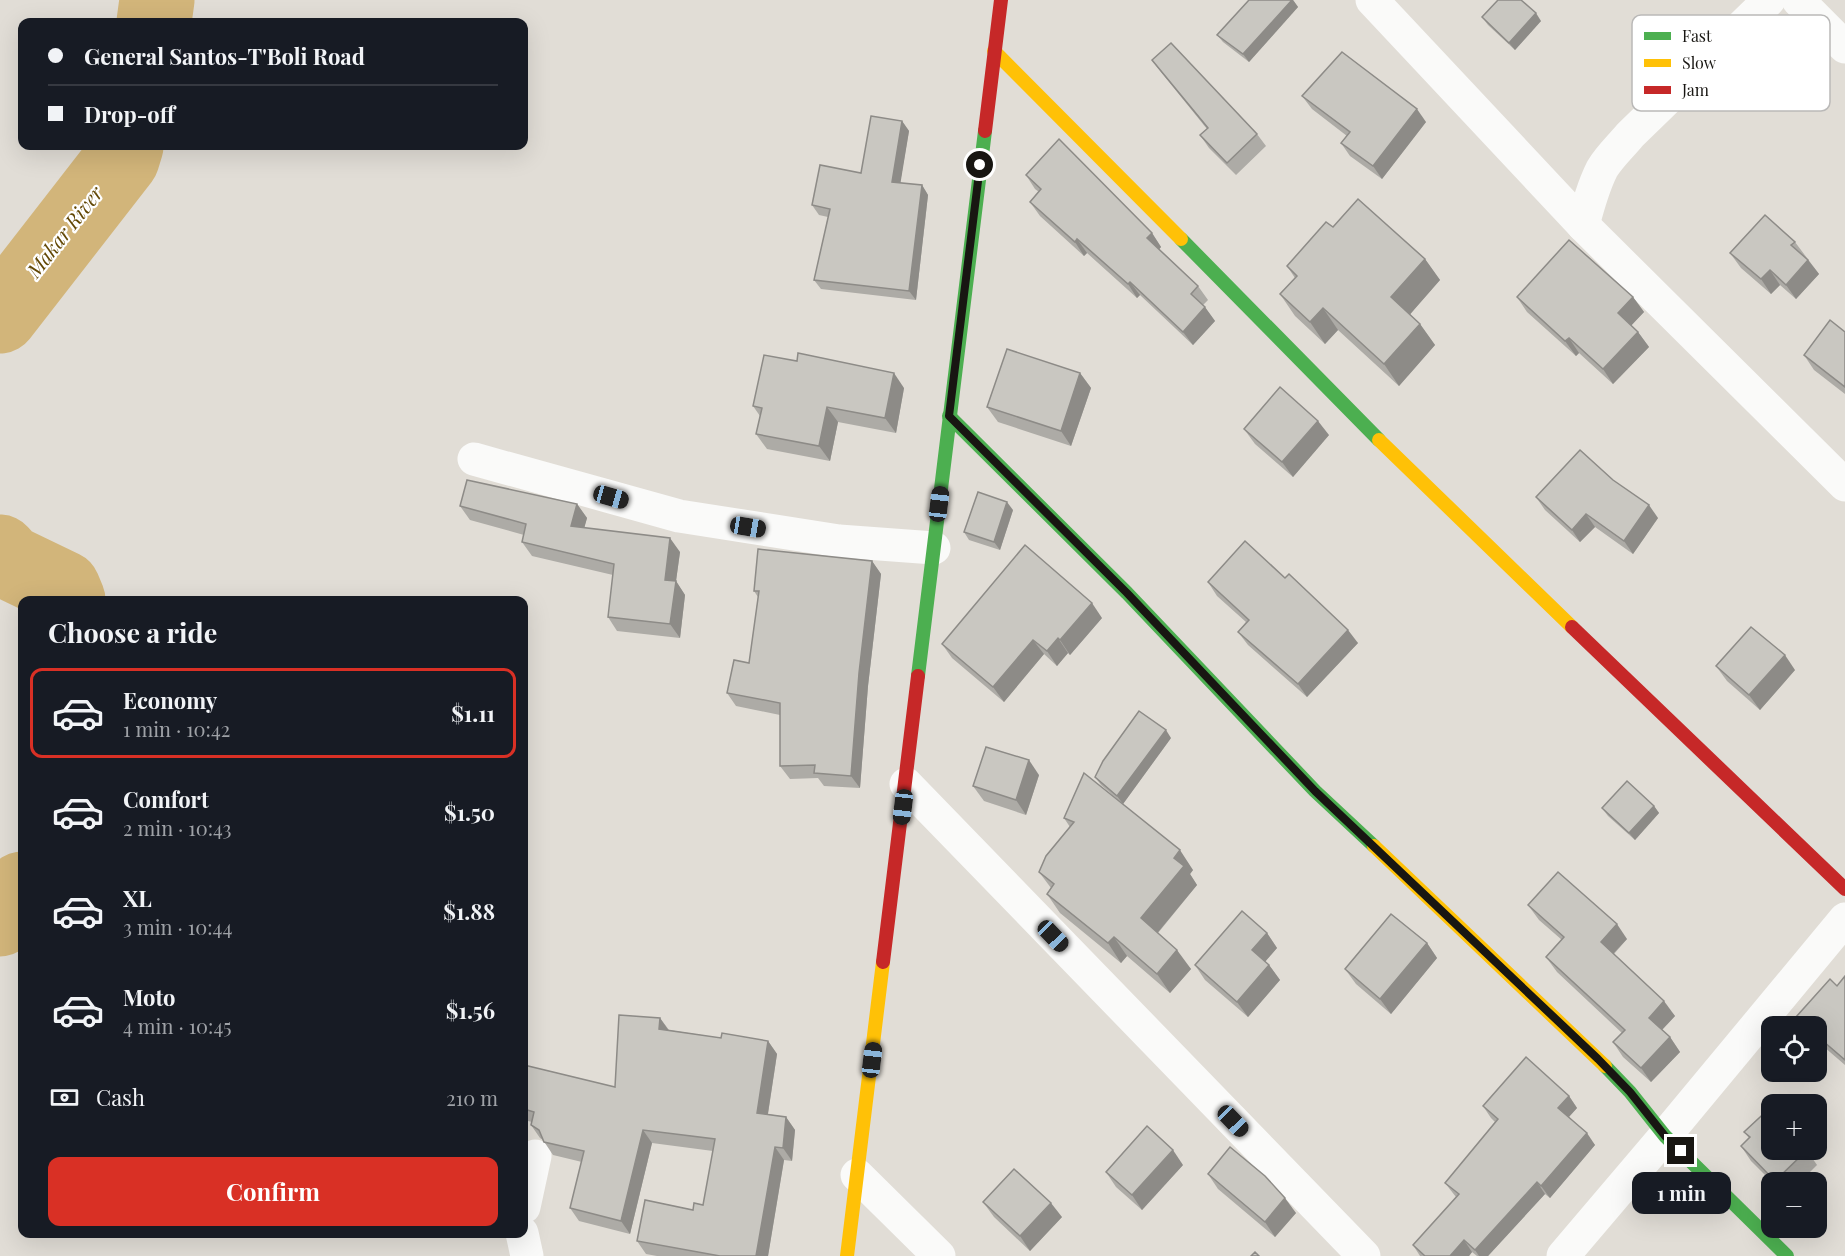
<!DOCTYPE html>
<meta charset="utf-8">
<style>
:root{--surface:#171b24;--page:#242831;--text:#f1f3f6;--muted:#9ea1a6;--line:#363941;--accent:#d93025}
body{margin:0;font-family:"Playfair Display",serif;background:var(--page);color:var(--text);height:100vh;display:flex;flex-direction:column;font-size:22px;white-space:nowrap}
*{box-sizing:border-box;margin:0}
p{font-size:20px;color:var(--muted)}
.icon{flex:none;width:33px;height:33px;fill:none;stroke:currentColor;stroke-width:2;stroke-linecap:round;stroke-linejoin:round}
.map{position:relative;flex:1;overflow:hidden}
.sheet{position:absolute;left:18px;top:596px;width:510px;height:642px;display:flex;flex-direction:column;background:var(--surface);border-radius:12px;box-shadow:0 6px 24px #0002}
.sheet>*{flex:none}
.guide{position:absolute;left:18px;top:18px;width:510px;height:132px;border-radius:12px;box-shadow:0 6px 24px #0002;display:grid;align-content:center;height:132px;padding:0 30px;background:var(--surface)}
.tools{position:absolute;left:1761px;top:1016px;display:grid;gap:12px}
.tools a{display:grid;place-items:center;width:66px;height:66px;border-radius:12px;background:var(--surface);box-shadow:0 6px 24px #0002;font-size:30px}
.end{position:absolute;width:27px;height:27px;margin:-14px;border:8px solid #181612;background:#fff;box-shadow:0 0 0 3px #fff}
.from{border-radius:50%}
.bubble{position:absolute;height:42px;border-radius:12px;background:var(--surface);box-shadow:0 6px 24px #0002;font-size:20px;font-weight:700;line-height:42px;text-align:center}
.car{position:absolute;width:18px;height:36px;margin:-18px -9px;border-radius:8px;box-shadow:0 0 4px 2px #0007;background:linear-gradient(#222 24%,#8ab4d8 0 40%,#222 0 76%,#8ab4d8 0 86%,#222 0)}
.guide b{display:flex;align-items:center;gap:21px;height:57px;font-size:22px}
.guide b+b{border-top:2px solid var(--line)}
.guide i{width:15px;height:15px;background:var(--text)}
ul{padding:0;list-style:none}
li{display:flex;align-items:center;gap:18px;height:90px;margin:0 12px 9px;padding:0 18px;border:3px solid transparent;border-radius:12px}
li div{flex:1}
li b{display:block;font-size:22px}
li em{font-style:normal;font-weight:700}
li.on{border-color:var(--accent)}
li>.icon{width:54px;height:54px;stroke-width:1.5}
h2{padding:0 30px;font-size:27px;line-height:72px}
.pay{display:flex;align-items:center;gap:15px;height:66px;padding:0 30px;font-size:22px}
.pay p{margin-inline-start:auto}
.cta{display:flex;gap:12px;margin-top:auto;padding:12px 30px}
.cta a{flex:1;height:69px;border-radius:12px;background:var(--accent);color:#fff;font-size:24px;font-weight:700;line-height:69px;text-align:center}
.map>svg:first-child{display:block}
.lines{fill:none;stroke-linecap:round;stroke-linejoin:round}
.river{stroke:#d2b57a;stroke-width:75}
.street{stroke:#fafaf9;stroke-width:33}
.fast{stroke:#4caf50;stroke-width:14}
.slow{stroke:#ffc107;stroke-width:14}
.jam{stroke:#c62828;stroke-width:14}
.wall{fill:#adaba6}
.shaded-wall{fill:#8d8b87}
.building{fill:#c9c7c1;stroke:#8d8b87;stroke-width:1.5}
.route{stroke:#181612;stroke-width:8}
.labels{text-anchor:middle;stroke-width:4.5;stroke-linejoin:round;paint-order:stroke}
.water-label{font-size:20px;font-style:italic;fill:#624704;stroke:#fff}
.key{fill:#fff;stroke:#bab9b8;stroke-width:1.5}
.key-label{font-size:16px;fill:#181612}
</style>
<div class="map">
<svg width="1845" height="1256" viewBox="0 0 1845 1256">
<rect width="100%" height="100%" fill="#e1ddd6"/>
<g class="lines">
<g class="river">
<polyline points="154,22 157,0"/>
<polyline points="0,316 122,159 126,146"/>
<polyline points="0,552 9,562 63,588 68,600"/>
<polyline points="0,919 22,889"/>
</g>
<g class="street">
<polyline points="1372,0 1583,225 1845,485"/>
<polyline points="1798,0 1845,47"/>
<path d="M1583,225C1588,206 1593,187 1602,169C1609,157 1621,146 1630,135L1769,0"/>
<polyline points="474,459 679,516 839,541 934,548"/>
<polyline points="906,784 1364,1256"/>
<polyline points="857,1175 939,1256"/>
<polyline points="524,1207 535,1156"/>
<polyline points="522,1233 527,1256"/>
<polyline points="1563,1256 1665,1136 1845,919"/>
</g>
<g class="fast">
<polyline points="1181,239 1379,440"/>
<polyline points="949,416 1127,593 1315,791 1374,846"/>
<polyline points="918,676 985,131"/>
<polyline points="1605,1066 1630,1092 1665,1136 1787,1256"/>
</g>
<g class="slow">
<polyline points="994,51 1181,239"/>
<polyline points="1379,440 1572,627"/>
<polyline points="1374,846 1605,1066"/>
<polyline points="847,1256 883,962"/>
</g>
<g class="jam">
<polyline points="985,131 1001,0"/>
<polyline points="1572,627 1845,889"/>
<polyline points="883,962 918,676"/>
</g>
</g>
<g class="wall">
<polygon points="1249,0 1293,0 1298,7 1249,62 1223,42 1217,35"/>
<polygon points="1482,17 1541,21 1515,50 1488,25"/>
<polygon points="1152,60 1257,134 1266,146 1236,175 1209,148 1200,135 1207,129 1161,72"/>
<polygon points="1302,96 1426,122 1382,179 1350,156 1341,143 1347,136 1312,109"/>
<polygon points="902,121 909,131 900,183 922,185 928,195 916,300 821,289 814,280 828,217 819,215 812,205 861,173"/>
<polygon points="1026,175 1152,233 1161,247 1159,249 1198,286 1208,300 1203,305 1215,321 1193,345 1140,295 1137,298 1087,253 1084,256 1040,216 1030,202 1039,192 1035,189"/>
<polygon points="1333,227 1425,259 1440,280 1410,314 1420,324 1435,345 1399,386 1338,330 1325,344 1295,316 1280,294 1295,278 1287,266"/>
<polygon points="1795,242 1819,274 1796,299 1780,285 1771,294 1741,268 1730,253"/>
<polygon points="1517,297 1633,297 1644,312 1631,325 1638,332 1649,347 1613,384 1579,353 1576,356 1527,312"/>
<polygon points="1845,332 1845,394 1814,370 1804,355"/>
<polygon points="1080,373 1091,388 1071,446 998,422 987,407"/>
<polygon points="904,388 896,433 838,422 830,461 767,449 756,434 760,416 753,406"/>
<polygon points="1244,429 1329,435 1293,477 1255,444"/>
<polygon points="1536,497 1658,518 1633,554 1595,527 1580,542 1545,510"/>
<polygon points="577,504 587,518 584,528 680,552 676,581 685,595 680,638 617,631 608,617 613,575 532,556 522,542 524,535 470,520 460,506"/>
<polygon points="1013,510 1000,550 969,540 964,532"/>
<polygon points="872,561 881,574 868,686 860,788 824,786 818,778 790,779 780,766 780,715 736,706 727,693 749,663 758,597 754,591"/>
<polygon points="1208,582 1358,643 1307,697 1248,645 1238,632 1246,622 1217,596"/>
<polygon points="1102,618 1070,655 1068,653 1057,666 1044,654 1004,702 952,658 942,644"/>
<polygon points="1716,666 1795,670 1760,710 1727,681"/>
<polygon points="1171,738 1123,804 1101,785 1095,777"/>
<polygon points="1039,775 1026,815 984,801 973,786"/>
<polygon points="1654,806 1659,813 1635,840 1608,816 1602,808"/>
<polygon points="1064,818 1193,870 1190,874 1197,885 1158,933 1191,969 1170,993 1127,956 1121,963 1060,913 1047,894 1051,888 1039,872 1070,827"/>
<polygon points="1528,905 1627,939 1614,954 1675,1016 1662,1030 1670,1037 1680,1052 1651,1082 1623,1057 1613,1042 1622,1033 1557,972 1546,957 1562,940 1539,920"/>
<polygon points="1267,933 1277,948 1265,962 1269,965 1280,980 1248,1017 1205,980 1195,965"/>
<polygon points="1427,943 1437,958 1391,1014 1356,984 1345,969"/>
<polygon points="1845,976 1845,1065 1816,1040 1816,1026 1803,1026 1796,1017 1837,986"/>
<polygon points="660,1018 669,1030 721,1038 768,1041 777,1054 768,1114 786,1117 795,1130 792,1161 784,1160 768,1256 657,1256 646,1254 637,1241 693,1210 703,1205 713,1151 652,1143 630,1234 579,1221 570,1208 582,1162 553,1155 543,1140 540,1138 531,1125 532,1122 524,1120 524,1065 615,1087"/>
<polygon points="1569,1096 1577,1108 1569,1117 1595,1145 1550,1198 1545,1194 1488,1256 1477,1256 1472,1252 1469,1256 1420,1256 1413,1245 1456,1197 1445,1183 1495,1122 1491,1118 1483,1106"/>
<polygon points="1744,1132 1772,1149 1806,1149 1817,1165 1800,1182 1772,1182 1751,1161 1741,1146 1749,1138"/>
<polygon points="1183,1165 1142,1210 1116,1187 1106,1172"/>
<polygon points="1208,1174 1296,1213 1275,1237 1218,1189"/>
<polygon points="983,1202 1062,1217 1030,1251 994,1217"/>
</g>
<g class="shaded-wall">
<polygon points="1292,0 1293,0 1298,7 1249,62 1243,54"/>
<polygon points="1536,13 1541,21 1515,50 1509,43"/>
<polygon points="1417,109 1426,122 1382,179 1373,166"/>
<polygon points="902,121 909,131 899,192 892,182"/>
<polygon points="922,185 928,195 916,300 909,291"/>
<polygon points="1152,233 1161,247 1157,252 1147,238"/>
<polygon points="1077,239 1087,253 1084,256 1075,242"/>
<polygon points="1425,259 1440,280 1406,319 1391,297"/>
<polygon points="1808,260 1819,274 1796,299 1786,285"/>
<polygon points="1770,270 1780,285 1771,294 1761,279"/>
<polygon points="1130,282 1140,295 1137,298 1128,284"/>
<polygon points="1633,297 1644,312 1629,328 1618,313"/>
<polygon points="1205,307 1215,321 1193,345 1183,332"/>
<polygon points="1323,308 1338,330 1325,344 1310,322"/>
<polygon points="1420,324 1435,345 1399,386 1384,364"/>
<polygon points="1638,332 1649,347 1613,384 1603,369"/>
<polygon points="1569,338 1579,353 1576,356 1565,341"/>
<polygon points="894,373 904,388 896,433 885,418"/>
<polygon points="1080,373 1091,388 1071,446 1061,431"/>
<polygon points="827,407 838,422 830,461 819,446"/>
<polygon points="1318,421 1329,435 1293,477 1282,462"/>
<polygon points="1007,502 1013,510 1000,550 994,542"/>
<polygon points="577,504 587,518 581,540 571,526"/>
<polygon points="1649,505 1658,518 1633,554 1624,541"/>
<polygon points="1586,514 1595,527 1580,542 1572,530"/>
<polygon points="670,538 680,552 676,581 685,595 680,638 670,624 665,580"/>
<polygon points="872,561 881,574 868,686 860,788 851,776 859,673"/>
<polygon points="1092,603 1102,618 1070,655 1060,640"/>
<polygon points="1348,630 1358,643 1307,697 1298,684"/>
<polygon points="1058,638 1068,653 1057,666 1047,651"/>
<polygon points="1033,640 1044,654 1004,702 993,687"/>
<polygon points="1785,655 1795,670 1760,710 1749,695"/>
<polygon points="1166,730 1171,738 1123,804 1117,796"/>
<polygon points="1029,760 1039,775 1026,815 1016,800"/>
<polygon points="1654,806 1659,813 1635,840 1629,833"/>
<polygon points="1180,850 1193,870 1190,874 1197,885 1154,937 1141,918 1174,858"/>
<polygon points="1617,924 1627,939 1611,956 1601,942"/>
<polygon points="1267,933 1277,948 1262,965 1252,950"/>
<polygon points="1114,937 1127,956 1121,963 1108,943"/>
<polygon points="1427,943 1437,958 1391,1014 1380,999"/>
<polygon points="1177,950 1191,969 1170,993 1157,974"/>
<polygon points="1269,965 1280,980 1248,1017 1237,1002"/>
<polygon points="1664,1001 1675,1016 1659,1033 1649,1018"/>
<polygon points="660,1018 669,1031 659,1029"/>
<polygon points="1670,1037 1680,1052 1651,1082 1641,1068"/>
<polygon points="768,1041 777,1054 766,1126 757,1113"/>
<polygon points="1569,1096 1577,1108 1566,1120 1558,1108"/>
<polygon points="786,1117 795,1130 792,1161 783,1148"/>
<polygon points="643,1130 652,1143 630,1234 621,1221"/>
<polygon points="1587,1133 1595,1145 1550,1198 1541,1186"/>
<polygon points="775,1147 784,1160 768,1256 756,1256"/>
<polygon points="1173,1150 1183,1165 1142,1210 1132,1195"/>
<polygon points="1537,1182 1545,1194 1488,1256 1479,1256 1475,1250"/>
<polygon points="1285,1198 1296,1213 1275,1237 1265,1222"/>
<polygon points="1051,1203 1062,1217 1030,1251 1020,1236"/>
<polygon points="1464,1240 1472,1252 1469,1256 1450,1256"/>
</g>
<g class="building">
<polygon points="1249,0 1292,0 1243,54 1217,35"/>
<polygon points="1498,0 1521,0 1536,13 1509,43 1482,17"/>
<polygon points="1171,43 1257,134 1227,163 1200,135 1208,128 1152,60"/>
<polygon points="1342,52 1417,109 1373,166 1341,143 1350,132 1302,96"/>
<polygon points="871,116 902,121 892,182 922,185 909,291 814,280 830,209 812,205 820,165 861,173"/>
<polygon points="1059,139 1152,233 1147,238 1198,286 1191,294 1205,307 1183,332 1130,282 1128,284 1077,239 1075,242 1030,202 1041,189 1026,175"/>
<polygon points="1358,199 1425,259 1391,297 1420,324 1384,364 1323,308 1310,322 1280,294 1297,276 1287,266 1326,222 1333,227"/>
<polygon points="1765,215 1795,242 1791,245 1808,260 1786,285 1770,270 1761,279 1730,253"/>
<polygon points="1569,240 1633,297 1618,313 1638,332 1603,369 1569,338 1565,341 1517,297"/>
<polygon points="1830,320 1845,332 1845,387 1804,355"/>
<polygon points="1007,349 1080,373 1061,431 987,407"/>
<polygon points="798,353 894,373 885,418 827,407 819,446 756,434 762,408 753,406 764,355 797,361"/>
<polygon points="1280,387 1318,421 1282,462 1244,429"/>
<polygon points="1580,450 1613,480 1649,505 1624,541 1586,514 1572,530 1536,497"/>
<polygon points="467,480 577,504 571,526 670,538 665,580 676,581 670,624 608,617 614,564 522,542 526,524 460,506"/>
<polygon points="978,492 1007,502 994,542 964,532"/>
<polygon points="1245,541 1285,578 1289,574 1348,630 1298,684 1238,632 1249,620 1208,582"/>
<polygon points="1025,545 1092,603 1060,640 1058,638 1047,651 1033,640 993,687 942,644"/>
<polygon points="758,549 872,561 859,673 851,776 814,773 815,765 780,766 780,703 727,693 734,660 749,663 759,591 754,591"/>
<polygon points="1751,627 1785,655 1749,695 1716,666"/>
<polygon points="1139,711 1166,730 1117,796 1095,777 1103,761"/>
<polygon points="986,747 1029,760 1016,800 973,786"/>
<polygon points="1084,773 1180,850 1174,858 1184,866 1141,918 1177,950 1157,974 1114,937 1108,943 1047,894 1054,884 1039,872 1046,856 1074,822 1064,818"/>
<polygon points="1627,781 1654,806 1629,833 1602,808"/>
<polygon points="1558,872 1617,924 1601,942 1664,1001 1649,1018 1670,1037 1641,1068 1613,1042 1625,1030 1546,957 1564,937 1528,905"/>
<polygon points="1242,911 1267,933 1252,950 1269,965 1237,1002 1195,965"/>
<polygon points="1391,914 1427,943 1380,999 1345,969"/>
<polygon points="1845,976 1845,1060 1816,1035 1816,1026 1807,1026 1796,1017 1830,979 1837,986"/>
<polygon points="619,1015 660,1018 659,1029 721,1038 722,1033 768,1041 757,1113 786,1117 783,1148 775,1147 756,1256 720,1256 637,1241 645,1200 693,1210 694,1203 703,1205 715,1139 643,1130 621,1221 570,1208 584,1151 544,1142 539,1130 531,1125 534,1112 524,1109 524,1065 615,1087"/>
<polygon points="1526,1057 1569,1096 1558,1108 1587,1133 1541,1186 1537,1182 1475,1250 1464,1240 1450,1256 1425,1256 1413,1245 1459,1194 1445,1183 1498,1119 1483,1106"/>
<polygon points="1772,1106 1772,1149 1806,1149 1807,1150 1775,1181 1741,1146 1750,1137 1744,1132"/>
<polygon points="1147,1126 1173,1150 1132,1195 1106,1172"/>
<polygon points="1230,1147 1265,1176 1285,1198 1265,1222 1208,1174"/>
<polygon points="1014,1169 1051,1203 1020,1236 983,1202"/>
<polygon points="1255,1252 1259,1256 1251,1256"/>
</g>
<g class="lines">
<polyline class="route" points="980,165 949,416 1127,593 1315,791 1598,1059 1630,1092 1665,1136 1681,1151"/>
</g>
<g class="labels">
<g class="water-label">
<text transform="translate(65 232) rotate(-52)" y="7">Makar River</text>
</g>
</g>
<rect x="1632" y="15" width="198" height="96" rx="9" class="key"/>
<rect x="1644" y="32" width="27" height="8" fill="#4caf50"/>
<rect x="1644" y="59" width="27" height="8" fill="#ffc107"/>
<rect x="1644" y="86" width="27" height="8" fill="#c62828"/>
<g class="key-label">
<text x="1682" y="42">Fast</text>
<text x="1682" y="69">Slow</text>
<text x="1682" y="96">Jam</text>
</g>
</svg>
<div class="tools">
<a><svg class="icon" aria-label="locate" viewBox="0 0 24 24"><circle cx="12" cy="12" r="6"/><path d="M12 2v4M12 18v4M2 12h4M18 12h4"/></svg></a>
<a>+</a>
<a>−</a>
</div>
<i class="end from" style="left:980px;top:165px"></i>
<i class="end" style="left:1681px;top:1151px"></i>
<div class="bubble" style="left:1632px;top:1172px;width:99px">1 min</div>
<i class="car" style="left:611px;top:497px;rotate:106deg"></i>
<i class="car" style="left:939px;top:504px;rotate:7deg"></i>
<i class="car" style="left:748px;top:527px;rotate:99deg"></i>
<i class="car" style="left:903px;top:807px;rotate:187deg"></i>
<i class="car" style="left:1053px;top:936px;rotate:136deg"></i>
<i class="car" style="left:872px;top:1060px;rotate:7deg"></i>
<i class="car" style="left:1233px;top:1121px;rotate:136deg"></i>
<div class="guide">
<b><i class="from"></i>General Santos-T'Boli Road</b>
<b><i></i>Drop-off</b>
</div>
<section class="sheet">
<h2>Choose a ride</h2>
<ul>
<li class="on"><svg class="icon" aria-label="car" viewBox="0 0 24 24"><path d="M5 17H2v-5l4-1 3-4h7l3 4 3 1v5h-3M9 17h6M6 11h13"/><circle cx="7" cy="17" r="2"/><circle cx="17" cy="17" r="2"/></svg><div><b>Economy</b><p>1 min · 10:42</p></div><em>$1.11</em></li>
<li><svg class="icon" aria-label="car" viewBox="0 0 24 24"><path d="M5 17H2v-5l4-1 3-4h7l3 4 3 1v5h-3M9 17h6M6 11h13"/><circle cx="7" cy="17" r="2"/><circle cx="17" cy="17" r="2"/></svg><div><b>Comfort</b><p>2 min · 10:43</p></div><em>$1.50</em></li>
<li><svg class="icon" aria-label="car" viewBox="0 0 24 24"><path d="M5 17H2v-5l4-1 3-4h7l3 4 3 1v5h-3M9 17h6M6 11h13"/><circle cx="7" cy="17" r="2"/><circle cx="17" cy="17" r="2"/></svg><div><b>XL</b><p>3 min · 10:44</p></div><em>$1.88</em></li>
<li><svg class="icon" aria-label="car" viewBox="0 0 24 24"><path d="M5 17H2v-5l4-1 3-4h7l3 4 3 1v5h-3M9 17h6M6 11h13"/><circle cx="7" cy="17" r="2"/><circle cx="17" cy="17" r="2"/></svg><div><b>Moto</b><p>4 min · 10:45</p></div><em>$1.56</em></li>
</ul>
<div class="pay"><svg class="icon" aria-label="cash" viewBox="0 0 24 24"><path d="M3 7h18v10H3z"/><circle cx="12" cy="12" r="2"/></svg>Cash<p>210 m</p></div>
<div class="cta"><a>Confirm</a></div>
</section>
</div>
